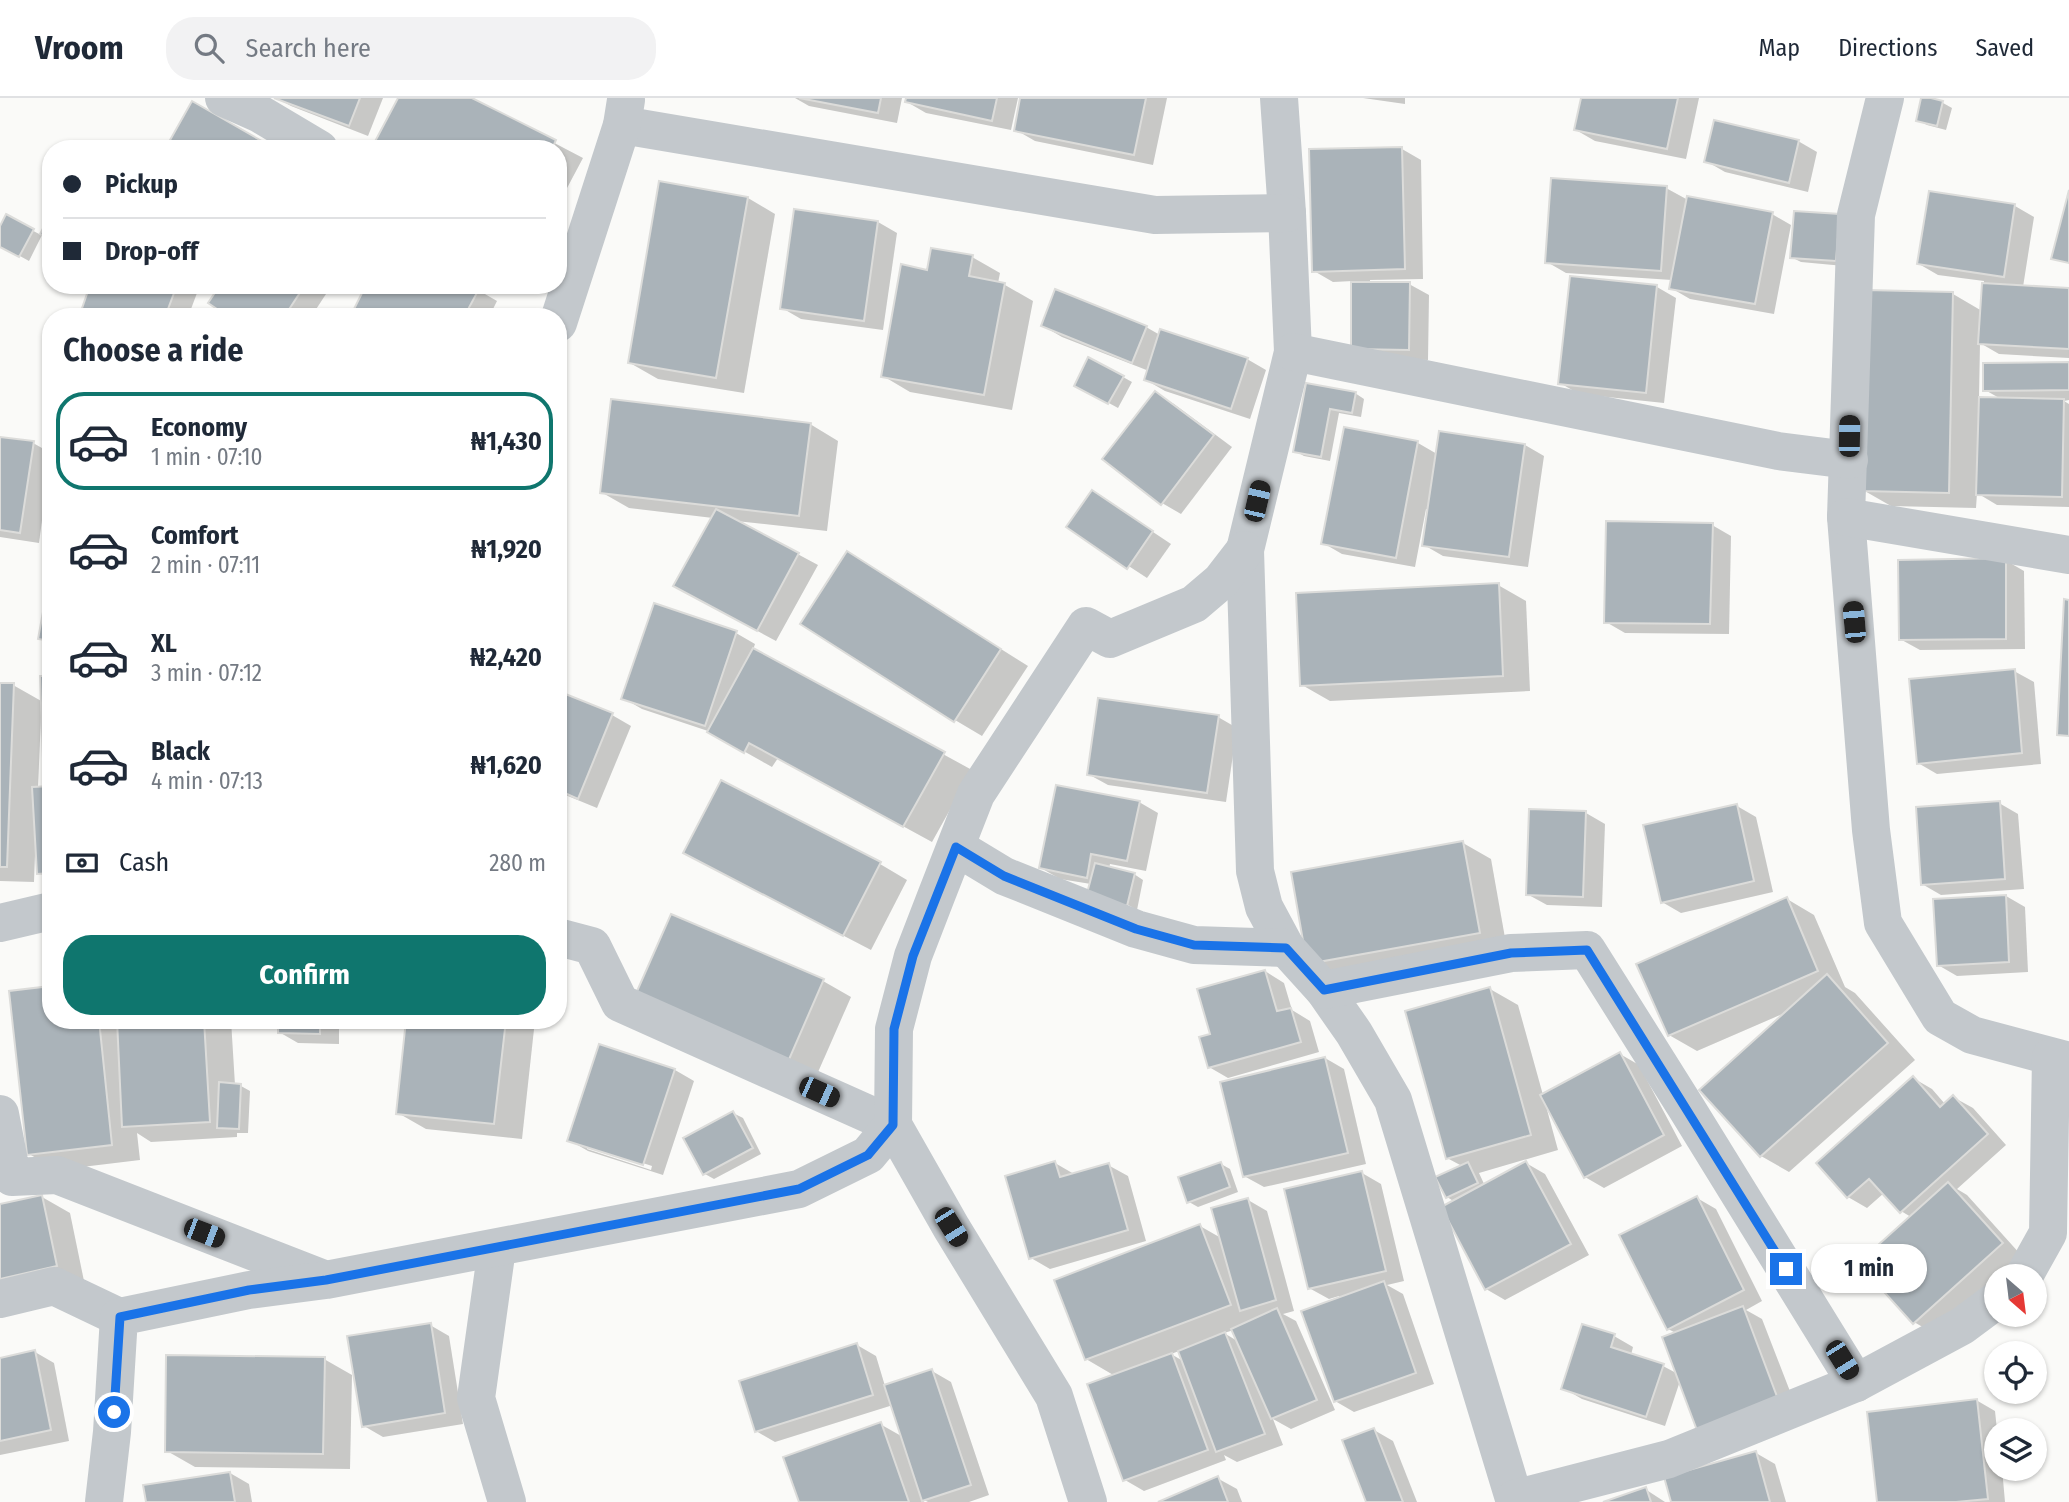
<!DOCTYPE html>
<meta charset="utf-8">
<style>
:root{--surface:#fff;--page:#f2f2f3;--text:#1f2937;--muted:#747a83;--line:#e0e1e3;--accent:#0f766e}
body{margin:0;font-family:"Fira Sans Condensed",sans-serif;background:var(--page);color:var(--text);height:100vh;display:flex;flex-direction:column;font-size:26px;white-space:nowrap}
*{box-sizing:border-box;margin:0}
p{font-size:23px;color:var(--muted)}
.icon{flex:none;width:38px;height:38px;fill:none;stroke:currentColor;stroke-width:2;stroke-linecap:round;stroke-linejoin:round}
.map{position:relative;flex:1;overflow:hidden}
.drawer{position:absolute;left:42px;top:210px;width:525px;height:721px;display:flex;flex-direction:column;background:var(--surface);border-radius:28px;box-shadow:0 2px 5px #0004}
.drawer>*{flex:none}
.guide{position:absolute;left:42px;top:42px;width:525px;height:154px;border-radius:28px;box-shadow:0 2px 5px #0004;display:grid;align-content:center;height:154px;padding:0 21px;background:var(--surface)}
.needle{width:46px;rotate:152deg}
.controls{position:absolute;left:1984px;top:1166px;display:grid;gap:14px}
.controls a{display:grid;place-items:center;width:63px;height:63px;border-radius:50%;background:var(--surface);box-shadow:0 2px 5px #0004;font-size:35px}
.end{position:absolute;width:32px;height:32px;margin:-16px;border:9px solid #1a73e8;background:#fff;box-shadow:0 0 0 4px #fff}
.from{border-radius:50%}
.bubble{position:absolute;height:49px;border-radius:24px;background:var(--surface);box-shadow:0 2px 5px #0004;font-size:23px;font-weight:700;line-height:49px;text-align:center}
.car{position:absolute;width:21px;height:42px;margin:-21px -10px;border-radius:9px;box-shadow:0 0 5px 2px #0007;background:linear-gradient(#222 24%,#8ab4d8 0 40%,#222 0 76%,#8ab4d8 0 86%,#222 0)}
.guide b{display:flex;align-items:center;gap:24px;height:66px;font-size:26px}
.guide b+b{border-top:2px solid var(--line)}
.guide i{width:18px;height:18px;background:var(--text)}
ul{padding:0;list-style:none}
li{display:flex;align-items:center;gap:21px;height:98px;margin:0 14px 10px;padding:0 7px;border:4px solid transparent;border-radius:28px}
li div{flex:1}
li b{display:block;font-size:26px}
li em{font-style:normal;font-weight:700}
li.selected{border-color:var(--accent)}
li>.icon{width:63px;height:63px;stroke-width:1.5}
h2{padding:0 21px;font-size:32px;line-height:84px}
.pay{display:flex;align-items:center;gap:18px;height:77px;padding:0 21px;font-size:26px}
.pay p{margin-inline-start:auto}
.primary-button{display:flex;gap:14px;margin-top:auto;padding:14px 21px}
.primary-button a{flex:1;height:80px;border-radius:28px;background:var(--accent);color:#fff;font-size:28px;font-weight:700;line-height:80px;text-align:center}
header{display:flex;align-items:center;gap:42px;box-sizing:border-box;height:98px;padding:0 35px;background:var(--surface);border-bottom:2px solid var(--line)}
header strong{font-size:33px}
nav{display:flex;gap:38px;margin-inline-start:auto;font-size:24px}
.search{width:490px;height:63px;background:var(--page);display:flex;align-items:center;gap:18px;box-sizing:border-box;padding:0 24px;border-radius:28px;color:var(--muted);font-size:26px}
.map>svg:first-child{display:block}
.shadow{fill:#0003;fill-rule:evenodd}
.building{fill:#aab3b9;stroke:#dcdcda;stroke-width:2}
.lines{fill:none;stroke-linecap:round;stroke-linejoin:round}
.street{stroke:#c3c8cc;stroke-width:38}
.route{stroke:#1a73e8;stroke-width:9}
</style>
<header>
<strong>Vroom</strong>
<div class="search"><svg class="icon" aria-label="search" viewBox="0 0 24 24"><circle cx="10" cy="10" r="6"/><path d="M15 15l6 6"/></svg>Search here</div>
<nav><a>Map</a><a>Directions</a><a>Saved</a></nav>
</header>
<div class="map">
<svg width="2069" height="1404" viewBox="0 0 2069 1404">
<rect width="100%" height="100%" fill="#fafaf8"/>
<g class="shadow">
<polygon points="276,0 383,0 368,38 291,8"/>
<polygon points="400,0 468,0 583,60 558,107 558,51 373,51"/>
<polygon points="795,0 902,0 897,25 809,8"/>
<polygon points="908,0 1018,0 1011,32 926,15 907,4"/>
<polygon points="1022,0 1167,0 1153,67 1035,43 1016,32"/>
<polygon points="1363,0 1405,0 1405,6"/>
<polygon points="1583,0 1699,0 1686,61 1595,43 1576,32"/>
<polygon points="1923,0 1943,5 1952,10 1946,32 1927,27 1918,22"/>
<polygon points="1798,43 1817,54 1808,94 1725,74 1706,63"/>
<polygon points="1402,51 1421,62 1423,181 1370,182 1370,186 1409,186 1429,197 1428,262 1371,261 1352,250 1353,183 1333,184 1314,173"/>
<polygon points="1666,90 1688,102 1772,116 1791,127 1774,216 1690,201 1671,190 1672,182 1566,175 1547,164"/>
<polygon points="1930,95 2015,108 2034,119 2023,189 2069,191 2069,260 1999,256 1980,245 1979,301 2001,301 1985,292 2069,266 2069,302 2064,303 2069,306 2069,409 1997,407 1977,395 1976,410 1891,408 1863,392 1868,194 1953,196 1982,213 1984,183 1938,177 1919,166"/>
<polygon points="748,100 775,116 744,295 658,281 630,265"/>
<polygon points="1839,118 1844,168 1801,164 1791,159"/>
<polygon points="7,119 41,137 51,119 29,163 0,147 0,132"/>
<polygon points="878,124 897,135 883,232 801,221 782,210"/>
<polygon points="972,159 1000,175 998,185 1005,187 1033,203 1012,312 910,294 883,278 929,174"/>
<polygon points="92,187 200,187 188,219 81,219"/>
<polygon points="222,187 312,187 326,196 311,219 232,219"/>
<polygon points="1657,189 1676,200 1664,305 1579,296 1560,285"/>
<polygon points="478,192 497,203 489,219 352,219"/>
<polygon points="1043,228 1146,229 1160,237 1247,261 1266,272 1250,321 1165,293 1146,282 1149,273 1062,239"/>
<polygon points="1123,279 1132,284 1118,310 1076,287"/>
<polygon points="1307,287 1355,295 1364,301 1361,319 1339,315 1330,363 1304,358 1295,353"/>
<polygon points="1155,295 1174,306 1232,349 1181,416 1162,405 1104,361"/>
<polygon points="810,326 838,343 827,433 736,423 818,467 776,543 695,499 713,420 629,410 601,394"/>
<polygon points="1345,331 1418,345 1437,356 1441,335 1525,347 1544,358 1528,469 1443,458 1424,447 1429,412 1426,411 1415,469 1342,456 1323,445"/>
<polygon points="0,341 33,345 51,355 39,445 0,439"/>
<polygon points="1093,394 1171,446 1147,480 1069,429"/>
<polygon points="1712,427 1731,438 1729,536 1625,535 1606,524"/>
<polygon points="848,455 1028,568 982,638 955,622"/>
<polygon points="2005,462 2024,473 2025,551 1920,552 1900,541"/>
<polygon points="1498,487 1526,503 1530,593 1330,603 1302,587"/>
<polygon points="736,535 755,546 753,552 972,672 932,744 778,660 772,669 708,633 642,611 623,600"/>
<polygon points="2014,573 2034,584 2041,666 1937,676 1918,665"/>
<polygon points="51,579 51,663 45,659 43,619 41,619 38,690 51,689 51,781 39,775 38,757 35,757 34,784 0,783 0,587 13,587 43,604"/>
<polygon points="558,595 612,617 631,628 597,710 558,694"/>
<polygon points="1218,619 1237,630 1226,704 1108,687 1088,676"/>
<polygon points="1139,704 1158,715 1146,773 1110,766 1109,770 1134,776 1143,782 1137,812 1091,786 1060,781 1041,770"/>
<polygon points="1999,705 2018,716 2024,791 1941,797 1922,786"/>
<polygon points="1737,708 1756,719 1773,794 1681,815 1662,804"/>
<polygon points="1530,713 1586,715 1605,726 1602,809 1547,807 1527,796"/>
<polygon points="1463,745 1491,761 1507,851 1337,881 1309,865"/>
<polygon points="685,755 880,766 907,782 871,852"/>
<polygon points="2006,798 2025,809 2028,874 1957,878 1938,867"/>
<polygon points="1787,801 1814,817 1845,889 1855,895 1915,962 1789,1074 1761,1058 1787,914 1697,953 1669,937"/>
<polygon points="1265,873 1284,885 1292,912 1310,923 1319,954 1228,980 1209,969 1212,937"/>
<polygon points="823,883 851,899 815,981 664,916"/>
<polygon points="1490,891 1518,907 1543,997 1620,956 1639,967 1682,1048 1604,1090 1585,1079 1547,1008 1546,1008 1558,1052 1479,1075 1485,1088 1526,1065 1545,1076 1589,1157 1505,1202 1486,1191 1455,1104 1447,1099 1462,1068 1447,1060"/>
<polygon points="51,922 231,922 235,987 241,988 250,993 248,1035 237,1035 237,1039 151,1044 137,1035 140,1062 57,1072 29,1056"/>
<polygon points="280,922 339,922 339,946 298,945 279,934"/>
<polygon points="408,922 535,922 522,1041 426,1031 398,1015"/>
<path d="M600,948L675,972L694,983L663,1077L588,1053L569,1042ZM587,1047L652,1068L651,1072L587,1051Z"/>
<polygon points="1325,960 1344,971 1366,1066 1264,1089 1244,1078"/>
<polygon points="1913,980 1932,991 1945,1006 1953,999 1973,1010 2006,1047 1957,1091 1967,1097 2021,1157 1933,1235 1914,1224 1911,1119 1901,1113 1884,1095 1867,1110 1848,1099"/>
<polygon points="733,1015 743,1020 761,1056 714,1081 705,1076"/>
<polygon points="1055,1065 1074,1076 1108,1067 1128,1078 1146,1143 1050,1171 1031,1160"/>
<polygon points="1221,1066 1230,1071 1238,1094 1198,1109 1189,1104"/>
<polygon points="1362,1075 1381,1086 1404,1183 1387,1187 1403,1196 1434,1286 1354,1314 1335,1303 1339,1198 1329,1201 1309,1190"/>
<polygon points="42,1099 70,1115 84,1183 0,1202 0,1108"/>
<polygon points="1697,1100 1716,1111 1762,1203 1746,1212 1762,1221 1798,1314 1680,1283 1665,1328 1582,1301 1563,1290 1614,1238 1633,1249 1631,1257 1663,1268 1678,1276 1676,1235 1668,1231"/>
<path d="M1248,1102L1267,1113L1294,1213L1283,1216L1296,1223L1335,1312L1291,1331L1273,1321L1283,1347L1237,1364L1224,1357L1226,1362L1144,1393L1125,1382L1115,1278L1086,1261L1200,1128L1221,1140ZM1234,1232L1239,1244L1224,1235ZM1179,1253L1183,1263L1171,1256Z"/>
<polygon points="430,1227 449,1238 463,1326 383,1339 364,1328"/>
<polygon points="857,1247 876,1258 885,1288 932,1273 951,1284 989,1397 969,1404 928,1404 922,1401 924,1404 801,1404 880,1326 903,1339 893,1307 775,1344 756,1333"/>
<polygon points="35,1254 54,1265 69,1343 0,1357 0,1261"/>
<polygon points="324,1261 352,1277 350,1371 195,1369 167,1353"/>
<polygon points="1976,1302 1995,1313 1997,1332 1997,1370 2002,1370 2005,1404 1879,1404"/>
<polygon points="1374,1332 1393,1343 1417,1404 1367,1404"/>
<polygon points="1756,1355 1775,1366 1786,1404 1673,1404"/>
<polygon points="230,1375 249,1386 252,1404 148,1404"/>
<polygon points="1217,1380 1237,1391 1242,1404 1163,1404"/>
<polygon points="1645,1391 1665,1404 1608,1404"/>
</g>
<g class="building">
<polygon points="274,0 360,0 349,28"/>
<polygon points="398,0 472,0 556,42 552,51 371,51"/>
<polygon points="799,0 881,0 878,15"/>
<polygon points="906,0 997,0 992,23 905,4"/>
<polygon points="1020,0 1146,0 1134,57 1014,33"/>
<polygon points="1581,0 1678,0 1667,51 1574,32"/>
<polygon points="1921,0 1931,0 1943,3 1937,28 1916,23"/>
<polygon points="192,3 274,50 274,51 165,51"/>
<polygon points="1714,22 1799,42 1789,85 1704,64"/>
<polygon points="1402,49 1405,171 1312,174 1309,51"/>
<polygon points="1551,80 1667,88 1661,173 1545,165"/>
<polygon points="659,83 748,99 716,280 628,265"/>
<polygon points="2069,92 2069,165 2051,161"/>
<polygon points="1929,93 2015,106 2004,179 1917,166"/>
<polygon points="1687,98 1773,114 1755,206 1669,191"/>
<polygon points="794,111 878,123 864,223 780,211"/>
<polygon points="1794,113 1840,116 1836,163 1790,160"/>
<polygon points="51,115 51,142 40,136"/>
<polygon points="6,116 34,131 19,159 0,149 0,128"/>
<polygon points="931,150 973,157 969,178 1005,185 984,297 881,279 901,166 927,172"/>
<polygon points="1570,178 1657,187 1646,295 1558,286"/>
<polygon points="1351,184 1410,184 1409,252 1351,251"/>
<polygon points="1982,185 2069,190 2069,251 1978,246"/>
<polygon points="90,187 177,187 165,219 79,219"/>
<polygon points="220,187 305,187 284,219 229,219 208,205"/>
<polygon points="366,187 472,187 479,191 464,219 350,219"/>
<polygon points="1055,191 1147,228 1132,265 1041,228"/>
<polygon points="1866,192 1953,194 1949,395 1862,393"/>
<polygon points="1160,231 1248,260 1231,311 1144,282"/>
<polygon points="1088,259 1124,278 1108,306 1074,288"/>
<polygon points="2069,264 2069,292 1983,293 1983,265"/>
<polygon points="1306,285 1356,294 1352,315 1330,311 1321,359 1293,354"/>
<polygon points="1155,293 1214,337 1161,407 1102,361"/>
<polygon points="1979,299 2064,301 2062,399 1976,397"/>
<polygon points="611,301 811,325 799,418 600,395"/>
<polygon points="1344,329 1418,343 1396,460 1321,446"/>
<polygon points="1439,333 1525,346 1509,459 1422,448"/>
<polygon points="0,339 34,343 20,435 0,432"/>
<polygon points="1092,392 1153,433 1127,471 1066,429"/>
<polygon points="716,411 799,455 757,533 673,488"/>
<polygon points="1606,423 1713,425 1710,526 1604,525"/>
<polygon points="847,453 1001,551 954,624 800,526"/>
<polygon points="2006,460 2006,541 1899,542 1898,462"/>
<polygon points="51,471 51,543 38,541"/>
<polygon points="1499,485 1503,578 1300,588 1296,495"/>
<polygon points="2064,501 2069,502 2069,638 2057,637"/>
<polygon points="654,505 737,533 705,628 621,601"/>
<polygon points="753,550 945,654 903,729 749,645 744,655 707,634"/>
<polygon points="2015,571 2022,655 1917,666 1909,581"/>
<polygon points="40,578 51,578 51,660 43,660"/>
<polygon points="0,585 14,585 7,769 0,769"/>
<polygon points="558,593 613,615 578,701 558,692"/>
<polygon points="1098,600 1219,617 1207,695 1087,677"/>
<polygon points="721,682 881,764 843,838 683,755"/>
<polygon points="1056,687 1140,703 1127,763 1091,756 1087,780 1039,770"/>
<polygon points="51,688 51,775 37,776 32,689"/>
<polygon points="2000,703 2005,781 1921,787 1916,709"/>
<polygon points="1737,706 1754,783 1661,805 1643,727"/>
<polygon points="1529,711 1586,713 1583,799 1526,797"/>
<polygon points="1463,743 1480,835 1307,866 1291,774"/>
<polygon points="1095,765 1135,775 1127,808 1086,799"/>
<polygon points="2006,797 2009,864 1937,868 1933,801"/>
<polygon points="1787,799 1818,873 1668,938 1636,866"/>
<polygon points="671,816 824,881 787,966 634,900"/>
<polygon points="1265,872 1277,913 1291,910 1301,944 1208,970 1199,939 1210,936 1197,891"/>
<polygon points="1827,876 1888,945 1760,1059 1699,992"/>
<polygon points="51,888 51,922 99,922 112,1047 27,1057 9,893"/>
<polygon points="1490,889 1531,1037 1446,1061 1405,913"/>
<polygon points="117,922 204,922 210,1024 122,1029"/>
<polygon points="278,922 320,922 320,936 278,935"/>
<polygon points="406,922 506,922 494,1026 396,1016"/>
<polygon points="599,946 675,971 643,1067 567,1043"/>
<polygon points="1620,954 1664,1037 1584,1080 1540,997"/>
<polygon points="1325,959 1348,1055 1243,1079 1220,984"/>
<polygon points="1913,978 1940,1009 1953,997 1988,1036 1900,1115 1869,1081 1847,1100 1816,1065"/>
<polygon points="219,984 241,986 239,1031 217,1030"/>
<polygon points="733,1013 753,1050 703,1077 683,1040"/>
<polygon points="1055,1063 1060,1079 1109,1065 1128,1132 1029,1161 1005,1078"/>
<polygon points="1526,1063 1571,1146 1485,1192 1441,1109"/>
<polygon points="1221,1064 1230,1089 1187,1105 1178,1079"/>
<polygon points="1468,1064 1478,1085 1446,1100 1435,1079"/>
<polygon points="1362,1073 1386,1173 1308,1191 1284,1091"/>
<polygon points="1948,1084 2003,1145 1913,1226 1858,1165"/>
<polygon points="42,1097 57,1168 0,1181 0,1106"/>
<polygon points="1697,1098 1744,1192 1667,1232 1619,1137"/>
<polygon points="1248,1100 1276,1202 1240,1213 1211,1110"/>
<polygon points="1200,1126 1231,1207 1085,1262 1054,1182"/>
<polygon points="1384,1183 1416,1275 1334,1304 1301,1213"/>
<polygon points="1743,1208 1779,1304 1698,1335 1662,1239"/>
<polygon points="1277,1210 1317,1302 1271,1321 1231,1231"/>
<polygon points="431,1225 445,1315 362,1329 347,1238"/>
<polygon points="1582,1226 1615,1236 1611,1249 1664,1266 1646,1319 1561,1291"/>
<polygon points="1225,1234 1265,1336 1216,1354 1178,1253"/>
<polygon points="857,1245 873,1297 755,1334 739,1283"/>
<polygon points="35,1252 51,1332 0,1343 0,1260"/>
<polygon points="1172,1255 1208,1352 1123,1383 1087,1286"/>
<polygon points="166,1257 325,1259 323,1356 165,1354"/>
<polygon points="932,1271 971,1387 922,1403 884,1287"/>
<polygon points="1977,1301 1988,1401 1956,1404 1877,1404 1867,1314"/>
<polygon points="881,1324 909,1404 799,1404 783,1359"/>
<polygon points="1374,1330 1403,1404 1366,1404 1342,1342"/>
<polygon points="1756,1353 1770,1404 1671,1404 1664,1379"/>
<polygon points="230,1374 235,1404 146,1404 143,1387"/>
<polygon points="1218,1378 1228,1404 1158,1404"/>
<polygon points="1646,1389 1651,1404 1603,1404"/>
</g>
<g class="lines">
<g class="street">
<polyline points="224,0 260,16 319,51"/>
<polyline points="1279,0 1287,115 1293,254 1245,452 1255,773 1264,809 1286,850 1324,892 1354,935 1393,1002 1515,1404"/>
<polyline points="1885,0 1856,117 1846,419 1871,732 1883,825 1940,919 1972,937 2069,963"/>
<polyline points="622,27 1155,117 1287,115"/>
<polyline points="558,225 622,27 626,2"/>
<polyline points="1293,254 1778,353 1849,362"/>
<polyline points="1846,419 2069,457"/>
<polyline points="956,749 1004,778 1136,831 1194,847 1286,850"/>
<polyline points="0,825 51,813"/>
<polyline points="558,839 592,848 620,905 893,1027"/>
<polyline points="1324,892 1511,855 1587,852 1687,1011 1856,1285"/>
<polyline points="0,1016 12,1079 57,1077 321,1180"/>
<polyline points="497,1150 476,1300 507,1404"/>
<polyline points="2024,1178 2048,1135 2051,959"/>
<polyline points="0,1201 54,1188 119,1219"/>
<polyline points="1514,1401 1669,1361 1856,1285 1962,1228 1997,1202"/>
<polyline points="104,1404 112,1334 119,1219 249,1192 326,1182 799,1091 868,1057 893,1027"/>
<polyline points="1088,1404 1054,1298 951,1129 893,1027 894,931 913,858 935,801 976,696 1086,528 1110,541 1194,506 1221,483 1245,452"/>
</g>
</g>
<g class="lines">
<polyline class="route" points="114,1314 120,1219 249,1192 326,1182 799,1091 868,1057 893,1027 894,931 913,858 956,749 1004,778 1136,831 1194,847 1286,850 1324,892 1511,855 1587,852 1786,1171"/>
</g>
</svg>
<div class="controls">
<a><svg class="needle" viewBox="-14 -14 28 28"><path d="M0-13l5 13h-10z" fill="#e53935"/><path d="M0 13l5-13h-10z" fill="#747a83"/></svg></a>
<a><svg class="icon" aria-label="locate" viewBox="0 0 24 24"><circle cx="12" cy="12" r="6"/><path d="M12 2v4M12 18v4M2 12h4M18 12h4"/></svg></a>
<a><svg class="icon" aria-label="layers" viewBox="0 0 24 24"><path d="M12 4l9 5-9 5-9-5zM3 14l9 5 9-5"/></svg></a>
</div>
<i class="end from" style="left:114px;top:1314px"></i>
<i class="end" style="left:1786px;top:1171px"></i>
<div class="bubble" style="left:1811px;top:1146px;width:116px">1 min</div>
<i class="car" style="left:1849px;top:338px;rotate:1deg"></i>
<i class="car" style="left:1257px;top:403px;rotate:13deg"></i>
<i class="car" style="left:1854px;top:524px;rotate:355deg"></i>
<i class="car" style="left:819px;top:994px;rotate:114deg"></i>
<i class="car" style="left:951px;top:1129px;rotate:148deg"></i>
<i class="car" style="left:204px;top:1135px;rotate:111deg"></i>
<i class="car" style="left:1842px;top:1262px;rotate:148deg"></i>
<div class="guide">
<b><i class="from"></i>Pickup</b>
<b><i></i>Drop-off</b>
</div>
<section class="drawer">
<h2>Choose a ride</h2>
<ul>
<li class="selected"><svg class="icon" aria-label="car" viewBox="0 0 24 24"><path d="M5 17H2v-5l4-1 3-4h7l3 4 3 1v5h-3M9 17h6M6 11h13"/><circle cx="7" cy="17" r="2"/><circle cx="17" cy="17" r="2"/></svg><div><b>Economy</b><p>1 min · 07:10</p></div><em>₦1,430</em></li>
<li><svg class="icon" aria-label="car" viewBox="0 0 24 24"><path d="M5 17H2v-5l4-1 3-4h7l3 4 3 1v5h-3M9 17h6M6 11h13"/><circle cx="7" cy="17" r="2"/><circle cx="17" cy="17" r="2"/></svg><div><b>Comfort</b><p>2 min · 07:11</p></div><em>₦1,920</em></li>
<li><svg class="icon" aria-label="car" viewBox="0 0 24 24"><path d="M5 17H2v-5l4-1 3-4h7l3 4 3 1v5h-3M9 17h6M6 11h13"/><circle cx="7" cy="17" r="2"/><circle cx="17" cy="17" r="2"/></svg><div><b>XL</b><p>3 min · 07:12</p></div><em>₦2,420</em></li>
<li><svg class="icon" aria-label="car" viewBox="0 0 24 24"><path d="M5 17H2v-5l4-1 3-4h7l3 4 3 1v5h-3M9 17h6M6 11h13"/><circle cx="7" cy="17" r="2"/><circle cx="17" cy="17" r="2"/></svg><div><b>Black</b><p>4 min · 07:13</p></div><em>₦1,620</em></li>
</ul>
<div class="pay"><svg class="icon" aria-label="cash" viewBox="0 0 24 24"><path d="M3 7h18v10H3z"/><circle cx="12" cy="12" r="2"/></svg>Cash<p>280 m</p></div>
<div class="primary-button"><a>Confirm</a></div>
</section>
</div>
